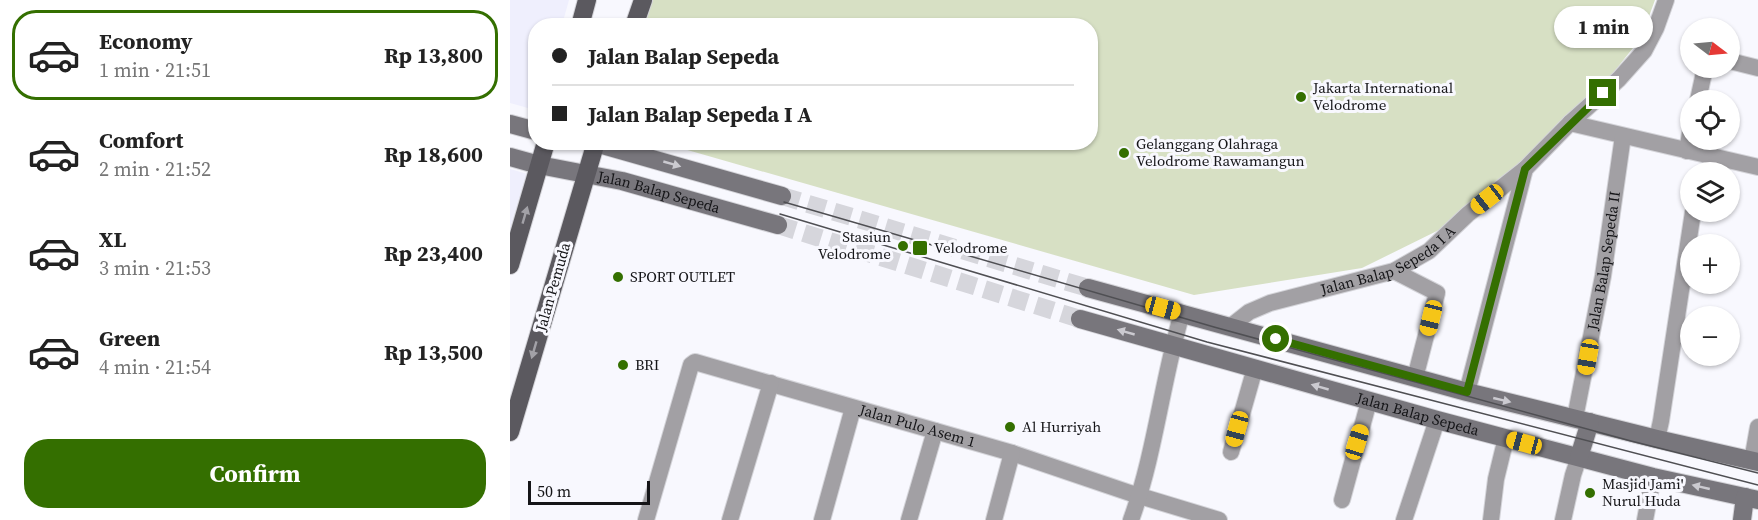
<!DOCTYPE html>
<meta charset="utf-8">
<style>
:root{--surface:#fff;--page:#f6f6f6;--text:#222;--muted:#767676;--line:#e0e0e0;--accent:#346f00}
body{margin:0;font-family:"Source Serif 4",serif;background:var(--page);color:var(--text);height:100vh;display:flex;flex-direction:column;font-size:22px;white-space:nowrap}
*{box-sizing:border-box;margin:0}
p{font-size:20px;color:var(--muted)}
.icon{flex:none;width:33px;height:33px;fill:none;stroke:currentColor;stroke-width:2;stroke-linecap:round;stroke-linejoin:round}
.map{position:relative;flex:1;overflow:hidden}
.sheet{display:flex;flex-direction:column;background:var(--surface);width:510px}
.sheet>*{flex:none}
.banner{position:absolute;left:18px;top:18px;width:570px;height:132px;border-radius:24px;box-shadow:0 2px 4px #0004;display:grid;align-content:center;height:132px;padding:0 24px;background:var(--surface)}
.needle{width:39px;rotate:106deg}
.fabs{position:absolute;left:1170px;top:18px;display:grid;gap:12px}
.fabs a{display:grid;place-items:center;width:60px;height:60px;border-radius:50%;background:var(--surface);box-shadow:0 2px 4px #0004;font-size:30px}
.scale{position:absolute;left:18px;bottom:15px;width:122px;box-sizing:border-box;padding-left:6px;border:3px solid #151518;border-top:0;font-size:16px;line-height:21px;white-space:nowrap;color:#151518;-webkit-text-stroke:4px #f8f8fe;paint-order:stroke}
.end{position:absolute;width:27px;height:27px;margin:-14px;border:8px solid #346f00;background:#fff;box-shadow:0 0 0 3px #fff}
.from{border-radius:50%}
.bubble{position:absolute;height:42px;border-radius:21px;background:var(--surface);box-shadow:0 2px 4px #0004;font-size:20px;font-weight:700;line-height:42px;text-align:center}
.car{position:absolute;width:18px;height:36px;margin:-18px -9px;border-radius:8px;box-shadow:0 0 4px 2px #0007;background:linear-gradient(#f5c518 24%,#345 0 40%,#f5c518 0 76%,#345 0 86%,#f5c518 0)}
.banner b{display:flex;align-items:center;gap:21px;height:57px;font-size:22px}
.banner b+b{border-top:2px solid var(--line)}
.banner i{width:15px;height:15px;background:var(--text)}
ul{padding:10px 0 0;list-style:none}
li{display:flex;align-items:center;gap:18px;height:90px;margin:0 12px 9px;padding:0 12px;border:3px solid transparent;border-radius:24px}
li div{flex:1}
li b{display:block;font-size:22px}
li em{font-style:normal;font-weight:700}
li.selected{border-color:var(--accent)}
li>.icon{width:54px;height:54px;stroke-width:1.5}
.action{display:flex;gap:12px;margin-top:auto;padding:12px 24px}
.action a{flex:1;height:69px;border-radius:24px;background:var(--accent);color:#fff;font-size:24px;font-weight:700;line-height:69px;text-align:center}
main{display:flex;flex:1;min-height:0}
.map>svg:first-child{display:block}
.built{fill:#efeffd}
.green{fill:#d7e0c4}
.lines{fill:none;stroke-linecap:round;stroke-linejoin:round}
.secondary-tunnel{stroke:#d6d6dc;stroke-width:18;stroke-dasharray:18 9;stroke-linecap:butt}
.street-casing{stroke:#d4d4d9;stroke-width:18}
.secondary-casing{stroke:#d4d4d9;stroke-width:20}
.primary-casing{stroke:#d4d4d9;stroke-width:20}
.street{stroke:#a2a0a4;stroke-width:16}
.secondary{stroke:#78767c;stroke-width:18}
.primary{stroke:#5b595f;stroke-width:18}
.tram{stroke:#4f4f53;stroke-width:1.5}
.oneway{fill:#cbcad0}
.oneway2{fill:#a2a1a7}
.route{stroke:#346f00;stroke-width:8}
.poi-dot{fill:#346f00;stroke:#f8f8fe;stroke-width:2}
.labels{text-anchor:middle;stroke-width:6;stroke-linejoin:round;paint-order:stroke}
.poi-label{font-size:15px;fill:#151518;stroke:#f8f8fe;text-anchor:start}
.street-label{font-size:15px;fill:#151518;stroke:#f8f8fe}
</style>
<main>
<section class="sheet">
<ul>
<li class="selected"><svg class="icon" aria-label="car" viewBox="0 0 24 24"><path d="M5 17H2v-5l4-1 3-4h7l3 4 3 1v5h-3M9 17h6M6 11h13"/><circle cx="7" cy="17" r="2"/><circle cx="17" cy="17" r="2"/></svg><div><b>Economy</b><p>1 min · 21:51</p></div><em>Rp 13,800</em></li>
<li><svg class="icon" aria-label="car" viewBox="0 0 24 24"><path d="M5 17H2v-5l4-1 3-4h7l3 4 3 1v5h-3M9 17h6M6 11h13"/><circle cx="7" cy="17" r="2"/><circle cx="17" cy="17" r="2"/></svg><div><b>Comfort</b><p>2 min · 21:52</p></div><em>Rp 18,600</em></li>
<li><svg class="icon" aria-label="car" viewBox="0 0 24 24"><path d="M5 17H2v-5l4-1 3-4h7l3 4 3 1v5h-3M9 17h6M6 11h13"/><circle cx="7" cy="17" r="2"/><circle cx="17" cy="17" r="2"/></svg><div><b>XL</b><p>3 min · 21:53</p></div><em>Rp 23,400</em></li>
<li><svg class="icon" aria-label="car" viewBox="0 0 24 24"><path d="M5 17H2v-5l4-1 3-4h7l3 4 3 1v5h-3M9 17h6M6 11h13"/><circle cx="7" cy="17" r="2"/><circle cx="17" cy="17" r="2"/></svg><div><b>Green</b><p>4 min · 21:54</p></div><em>Rp 13,500</em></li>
</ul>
<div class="action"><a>Confirm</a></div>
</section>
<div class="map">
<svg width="1248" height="520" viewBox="0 0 1248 520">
<rect width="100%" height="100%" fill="#f8f8fe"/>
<g class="built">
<polygon points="0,0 59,0 52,25 26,26 25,110 0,103"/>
<polygon points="0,169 21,175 0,247"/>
</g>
<polygon class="green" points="133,0 1145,0 1131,38 1030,164 933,228 852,268 684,295 153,143 580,142 580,26 124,26"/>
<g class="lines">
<g class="secondary-tunnel">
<polyline points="272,196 578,288"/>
<polyline points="268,225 570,319"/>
</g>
<defs>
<g id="street">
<polyline points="1220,61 1248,68"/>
<polyline points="1188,100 1195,68"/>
<polyline points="1060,123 1248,167"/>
<polyline points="1177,151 1180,133"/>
<polyline points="884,271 927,293 905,378"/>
<path id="s1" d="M720,327L739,312L760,303L884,271L919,251L958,214L1015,169L1060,123L1109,79L1134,51L1146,28L1156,0"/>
<polyline points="957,392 1015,169"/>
<path id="s2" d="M1065,418L1093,276L1113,136"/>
<polyline points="1147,439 1151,421 1183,212"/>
<polyline points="721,452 745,368"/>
<polyline points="1242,461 1248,427"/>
<polyline points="832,500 859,401"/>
<path id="s3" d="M136,520L181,365L185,362L502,453L620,493L709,520"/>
<polyline points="220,520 261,383"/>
<polyline points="312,520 343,408"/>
<polyline points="399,520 425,431"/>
<polyline points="484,520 502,453"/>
<path d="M621,520C645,454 652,381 672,313"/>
<polyline points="894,520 927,420"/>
<polyline points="981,520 986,479 996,438"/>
<polyline points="1053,520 1063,475 1069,457"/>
<polyline points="1135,520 1143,477"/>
</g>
<g id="secondary">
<polyline points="0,124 26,131"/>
<polyline points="82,142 272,196"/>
<path id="s4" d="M0,157L29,165L112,181L268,225"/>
<polyline points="578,288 957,392 1147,439 1248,462"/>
<path id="s5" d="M570,319L927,420L1143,477L1248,500"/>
<polyline points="1069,457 1080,422"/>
<polyline points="1232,520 1235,497"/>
</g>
<g id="primary">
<polyline points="70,26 77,0"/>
<polyline points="124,26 133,0"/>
<polyline points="0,265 36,142"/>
<polyline points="0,432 86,142"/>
</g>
</defs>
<use href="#street" class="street-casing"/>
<use href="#secondary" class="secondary-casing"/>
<use href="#primary" class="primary-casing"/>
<use href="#street" class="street"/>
<use href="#secondary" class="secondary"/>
<use href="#primary" class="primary"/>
<g class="tram">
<polyline points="274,202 704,327 1121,441 1248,473"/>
<polyline points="270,214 697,342 1248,485"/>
</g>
</g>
<defs><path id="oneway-solid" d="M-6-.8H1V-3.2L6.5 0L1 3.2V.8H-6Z" transform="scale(1.5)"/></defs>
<g class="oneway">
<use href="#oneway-solid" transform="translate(162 164) rotate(16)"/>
<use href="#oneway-solid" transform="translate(616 332) rotate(-164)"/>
<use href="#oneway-solid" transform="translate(810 387) rotate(-164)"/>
<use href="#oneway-solid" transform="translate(992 400) rotate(13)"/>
<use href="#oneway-solid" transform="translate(1191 487) rotate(-167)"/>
</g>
<g class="oneway2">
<use href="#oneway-solid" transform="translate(15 215) rotate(-74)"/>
<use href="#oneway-solid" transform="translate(24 350) rotate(106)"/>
</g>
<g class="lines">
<polyline class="route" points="766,339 957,392 1015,169 1093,93"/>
</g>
<g class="poi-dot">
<circle cx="791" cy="97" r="6"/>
<circle cx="614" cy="153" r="6"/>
<circle cx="393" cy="246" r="6"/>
<rect x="402" y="240" width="16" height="16" rx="3"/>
<circle cx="108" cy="277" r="6"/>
<circle cx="113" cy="365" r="6"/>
<circle cx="500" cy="427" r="6"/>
<circle cx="1080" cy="493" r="6"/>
</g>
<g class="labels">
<g class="poi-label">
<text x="803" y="93">Jakarta International<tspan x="803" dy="17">Velodrome</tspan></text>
<text x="626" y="149">Gelanggang Olahraga<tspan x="626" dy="17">Velodrome Rawamangun</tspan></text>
<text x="381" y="242" text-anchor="end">Stasiun<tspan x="381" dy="17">Velodrome</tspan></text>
<text x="424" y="253">Velodrome</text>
<text x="120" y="282">SPORT OUTLET</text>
<text x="125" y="370">BRI</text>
<text x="512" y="432">Al Hurriyah</text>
<text x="1092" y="489">Masjid Jami'<tspan x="1092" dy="17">Nurul Huda</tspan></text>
</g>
<g class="street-label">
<text dy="5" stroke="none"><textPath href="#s4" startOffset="153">Jalan Balap Sepeda</textPath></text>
<text dy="5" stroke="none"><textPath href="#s1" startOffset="174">Jalan Balap Sepeda I A</textPath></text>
<text dy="5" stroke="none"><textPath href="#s2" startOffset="160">Jalan Balap Sepeda II</textPath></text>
<text transform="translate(43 287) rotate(-74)" y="5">Jalan Pemuda</text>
<text dy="5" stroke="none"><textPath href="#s5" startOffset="351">Jalan Balap Sepeda</textPath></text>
<text dy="5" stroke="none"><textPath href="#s3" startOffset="398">Jalan Pulo Asem 1</textPath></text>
</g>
</g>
</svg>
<div class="fabs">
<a><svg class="needle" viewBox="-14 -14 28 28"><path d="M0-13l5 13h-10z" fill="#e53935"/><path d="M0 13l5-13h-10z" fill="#767676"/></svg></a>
<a><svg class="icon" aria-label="locate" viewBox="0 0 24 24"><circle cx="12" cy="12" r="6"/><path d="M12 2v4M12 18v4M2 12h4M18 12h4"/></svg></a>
<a><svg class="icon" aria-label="layers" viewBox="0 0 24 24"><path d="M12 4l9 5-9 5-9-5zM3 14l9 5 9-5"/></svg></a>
<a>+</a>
<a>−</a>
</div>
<div class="scale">50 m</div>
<i class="end from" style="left:766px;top:339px"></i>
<i class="end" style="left:1093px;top:93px"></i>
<div class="bubble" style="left:1044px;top:6px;width:99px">1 min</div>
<i class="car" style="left:977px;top:199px;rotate:232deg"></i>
<i class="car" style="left:653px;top:308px;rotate:105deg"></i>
<i class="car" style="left:921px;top:318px;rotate:194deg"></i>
<i class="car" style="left:1078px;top:357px;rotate:190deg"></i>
<i class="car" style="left:727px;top:429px;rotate:195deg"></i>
<i class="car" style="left:847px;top:442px;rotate:17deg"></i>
<i class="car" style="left:1014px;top:443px;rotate:285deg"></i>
<div class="banner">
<b><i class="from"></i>Jalan Balap Sepeda</b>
<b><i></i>Jalan Balap Sepeda I A</b>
</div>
</div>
</main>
